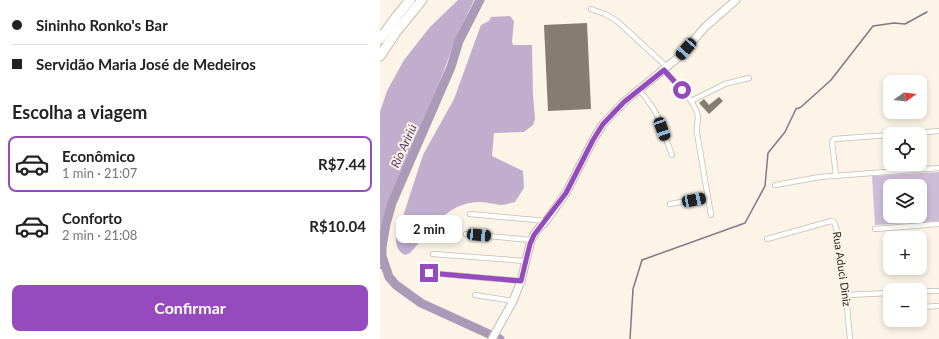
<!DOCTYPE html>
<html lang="pt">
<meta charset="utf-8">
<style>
:root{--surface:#fff;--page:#f6f6f6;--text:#222;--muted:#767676;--line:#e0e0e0;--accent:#954bbd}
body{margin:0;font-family:Lato,sans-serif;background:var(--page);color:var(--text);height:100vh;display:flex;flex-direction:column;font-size:15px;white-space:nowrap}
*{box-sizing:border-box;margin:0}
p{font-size:13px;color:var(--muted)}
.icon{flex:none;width:22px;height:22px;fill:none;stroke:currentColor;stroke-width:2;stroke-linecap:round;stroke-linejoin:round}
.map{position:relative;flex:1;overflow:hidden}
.panel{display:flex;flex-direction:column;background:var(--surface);width:380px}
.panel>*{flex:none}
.hud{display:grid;align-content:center;height:88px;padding:0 12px;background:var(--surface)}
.needle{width:26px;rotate:76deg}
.controls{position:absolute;left:503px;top:75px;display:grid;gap:8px}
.controls a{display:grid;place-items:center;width:44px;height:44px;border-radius:8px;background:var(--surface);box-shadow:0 2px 6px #0003;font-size:20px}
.end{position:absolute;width:18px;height:18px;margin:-9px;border:5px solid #954bbd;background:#fff;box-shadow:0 0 0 2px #fff}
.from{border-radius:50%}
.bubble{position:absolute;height:28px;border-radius:8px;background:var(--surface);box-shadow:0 2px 6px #0003;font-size:13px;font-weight:700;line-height:28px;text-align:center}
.car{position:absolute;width:12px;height:24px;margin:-12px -6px;border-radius:5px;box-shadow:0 0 3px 1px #0007;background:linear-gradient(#222 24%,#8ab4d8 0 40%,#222 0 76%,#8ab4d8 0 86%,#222 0)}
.hud b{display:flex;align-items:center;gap:14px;height:38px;font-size:15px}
.hud b+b{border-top:1px solid var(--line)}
.hud i{width:10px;height:10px;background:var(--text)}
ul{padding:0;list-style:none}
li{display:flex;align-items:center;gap:12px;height:56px;margin:0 8px 6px;padding:0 4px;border:2px solid transparent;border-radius:8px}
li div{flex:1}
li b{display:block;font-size:15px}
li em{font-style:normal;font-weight:700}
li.active{border-color:var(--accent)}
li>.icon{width:36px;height:36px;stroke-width:1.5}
h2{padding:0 12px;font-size:18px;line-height:48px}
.cta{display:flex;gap:8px;margin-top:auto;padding:8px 12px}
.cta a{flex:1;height:46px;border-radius:8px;background:var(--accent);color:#fff;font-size:16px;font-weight:700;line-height:46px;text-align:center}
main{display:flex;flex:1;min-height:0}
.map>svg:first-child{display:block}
.green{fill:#cebdd9;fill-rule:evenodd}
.forest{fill:#c1aece}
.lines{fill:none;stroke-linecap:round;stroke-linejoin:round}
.stream{stroke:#84768a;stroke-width:1.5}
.river{stroke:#ab99b8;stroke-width:9}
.building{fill:#847d70}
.street-casing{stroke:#c5beb0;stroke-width:6}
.secondary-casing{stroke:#c5beb0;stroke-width:9}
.highway-casing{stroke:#c5beb0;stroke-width:11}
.street{stroke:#fff;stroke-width:4.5}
.secondary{stroke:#fff;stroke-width:7}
.highway{stroke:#fff;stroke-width:9}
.route{stroke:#954bbd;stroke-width:5}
.labels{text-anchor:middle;stroke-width:4;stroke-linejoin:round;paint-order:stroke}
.street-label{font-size:11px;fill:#28251f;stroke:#fcf4e6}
.water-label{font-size:12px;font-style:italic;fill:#553966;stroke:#fcf4e6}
</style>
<main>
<section class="panel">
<div class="hud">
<b><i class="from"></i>Sininho Ronko's Bar</b>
<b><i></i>Servidão Maria José de Medeiros</b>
</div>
<h2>Escolha a viagem</h2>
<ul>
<li class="active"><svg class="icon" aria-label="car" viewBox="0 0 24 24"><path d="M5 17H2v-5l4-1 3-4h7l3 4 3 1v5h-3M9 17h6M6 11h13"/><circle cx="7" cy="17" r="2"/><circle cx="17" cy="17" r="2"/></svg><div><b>Econômico</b><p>1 min · 21:07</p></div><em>R$7.44</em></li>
<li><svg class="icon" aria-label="car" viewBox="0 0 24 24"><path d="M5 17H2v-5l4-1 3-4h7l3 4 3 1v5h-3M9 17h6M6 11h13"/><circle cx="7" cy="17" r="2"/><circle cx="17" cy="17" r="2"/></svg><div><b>Conforto</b><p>2 min · 21:08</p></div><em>R$10.04</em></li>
</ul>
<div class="cta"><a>Confirmar</a></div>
</section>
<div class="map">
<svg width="559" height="339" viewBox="0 0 559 339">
<rect width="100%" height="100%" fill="#fcf4e6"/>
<path class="green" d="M559,172V221L495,225L492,176ZM510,186H540V216H510Z"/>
<g class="forest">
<polygon points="78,0 94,0 75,41 45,121 2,222 0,231 0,112 7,91 24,60 50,27"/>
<path d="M130,16L134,21L132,42L133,45H152L153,95L155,119L153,125L144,132L114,133L112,156L143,171L144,188L135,202C131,203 124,205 120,205C113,204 106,202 99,202C65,203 51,231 30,253L25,255C17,251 16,245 16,238L41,161L44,153L74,99L101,25L109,21L111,17Z"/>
</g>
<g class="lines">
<g class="stream">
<polyline points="0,267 7,272"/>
<polyline points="250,339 253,289 262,260 365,223 385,186 388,153 405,132 416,109 421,107 451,80 493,26 514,23 525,24 547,12"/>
</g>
<polyline class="river" points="100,0 79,41 71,67 12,203 6,224 2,247 2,256 9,277 16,285 41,303 120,339"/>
</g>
<g class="building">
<polygon points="207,23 211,109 168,111 164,25"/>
<polygon points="339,97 343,101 329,114 319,103 324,99 329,105"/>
</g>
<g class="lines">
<defs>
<g id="street">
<polyline points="211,9 225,14 237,21 287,67"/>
<path d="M284,70C294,82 316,101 318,117C318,122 316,128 317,133L331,215"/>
<polyline points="259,89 273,108 278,117 292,155"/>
<polyline points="311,101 345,84 369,78"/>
<polyline points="522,134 559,131"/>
<polyline points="456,175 452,142 454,139 510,135"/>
<polyline points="395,185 440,177 559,168"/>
<polyline points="290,204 328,197"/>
<polyline points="90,214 166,221"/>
<polyline points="495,229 559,224"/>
<polyline points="86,234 151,240"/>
<polyline points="387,239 451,221 454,222 457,231 460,264 466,295 470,339"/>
<polyline points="53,254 146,261"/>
<polyline points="49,273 141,281"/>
<polyline points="540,291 559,291"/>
<polyline points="95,295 133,301"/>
<polyline points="466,295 510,293"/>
<polyline points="540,307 559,306"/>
</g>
<polyline id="secondary" points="112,339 133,301 141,281 151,240 157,230 166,221 186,193 213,140 223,124 244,102 300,56 325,27 356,0"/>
<g id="highway">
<polyline points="0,39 17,16 30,0"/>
<polyline points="0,56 16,32 42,0"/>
</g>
</defs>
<use href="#street" class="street-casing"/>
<use href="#secondary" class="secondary-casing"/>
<use href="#highway" class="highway-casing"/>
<use href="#street" class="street"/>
<use href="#secondary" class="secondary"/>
<use href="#highway" class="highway"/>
</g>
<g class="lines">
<polyline class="route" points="49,273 141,281 150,244 154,235 186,193 213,140 223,124 244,102 284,70 302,90"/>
</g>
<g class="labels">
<g class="street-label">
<text transform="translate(462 269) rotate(82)" y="4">Rua Aduci Diniz</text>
</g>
<g class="water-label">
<text transform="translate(24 146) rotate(-66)" y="4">Rio Aririú</text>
</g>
</g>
</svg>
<div class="controls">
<a><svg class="needle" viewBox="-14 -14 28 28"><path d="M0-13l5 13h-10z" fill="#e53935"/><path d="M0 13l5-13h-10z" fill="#767676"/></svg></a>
<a><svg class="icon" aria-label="locate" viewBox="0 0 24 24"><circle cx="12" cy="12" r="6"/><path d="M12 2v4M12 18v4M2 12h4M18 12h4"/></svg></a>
<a><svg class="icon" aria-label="layers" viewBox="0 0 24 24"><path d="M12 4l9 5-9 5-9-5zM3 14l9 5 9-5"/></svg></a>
<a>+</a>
<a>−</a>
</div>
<i class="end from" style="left:302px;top:90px"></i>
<i class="end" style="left:49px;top:273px"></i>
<div class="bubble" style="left:16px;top:215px;width:66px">2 min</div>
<i class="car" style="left:306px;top:49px;rotate:221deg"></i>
<i class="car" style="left:282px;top:129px;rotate:160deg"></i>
<i class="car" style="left:314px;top:200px;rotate:79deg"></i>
<i class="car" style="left:99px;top:235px;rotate:95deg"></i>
</div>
</main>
